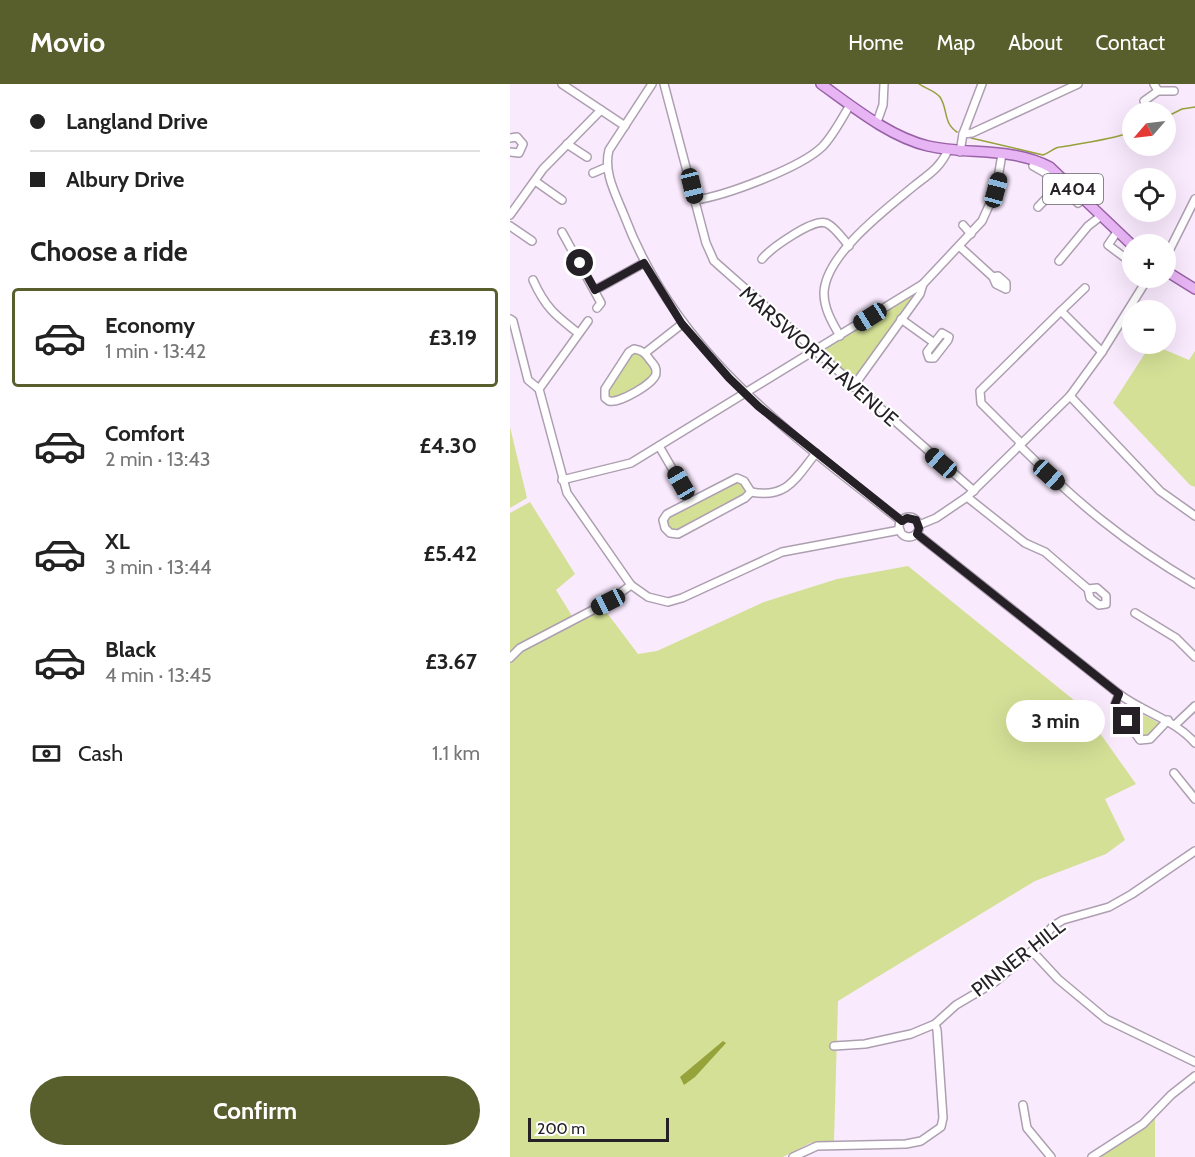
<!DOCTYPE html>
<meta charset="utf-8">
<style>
:root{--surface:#fff;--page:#f6f6f6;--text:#222;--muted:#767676;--line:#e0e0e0;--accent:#585f2d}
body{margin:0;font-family:Cabin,sans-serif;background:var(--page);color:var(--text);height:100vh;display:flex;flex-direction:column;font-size:22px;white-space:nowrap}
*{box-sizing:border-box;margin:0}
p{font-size:20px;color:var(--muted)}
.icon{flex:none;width:33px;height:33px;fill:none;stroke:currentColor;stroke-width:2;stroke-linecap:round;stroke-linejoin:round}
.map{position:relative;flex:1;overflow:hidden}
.details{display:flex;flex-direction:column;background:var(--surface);width:510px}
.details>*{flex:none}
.banner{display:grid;align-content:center;height:132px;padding:0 30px;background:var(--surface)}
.needle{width:39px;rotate:242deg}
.buttons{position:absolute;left:612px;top:18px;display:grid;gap:12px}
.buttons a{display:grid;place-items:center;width:54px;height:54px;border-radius:50%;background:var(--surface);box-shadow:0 6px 24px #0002;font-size:30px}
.scale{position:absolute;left:18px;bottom:15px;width:141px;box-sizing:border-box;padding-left:6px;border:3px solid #252026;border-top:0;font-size:16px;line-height:21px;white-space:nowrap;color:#252026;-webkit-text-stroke:4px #fff;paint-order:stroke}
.end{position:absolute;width:27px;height:27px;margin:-14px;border:8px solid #252026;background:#fff;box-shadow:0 0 0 3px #fff}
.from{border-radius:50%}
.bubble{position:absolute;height:42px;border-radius:21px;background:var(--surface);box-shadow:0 6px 24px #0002;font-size:20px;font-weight:800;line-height:42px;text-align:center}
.car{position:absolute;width:18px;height:36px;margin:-18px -9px;border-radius:8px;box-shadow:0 0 4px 2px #0007;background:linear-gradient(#222 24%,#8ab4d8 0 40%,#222 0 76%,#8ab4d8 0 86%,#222 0)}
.banner b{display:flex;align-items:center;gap:21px;height:57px;font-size:22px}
.banner b+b{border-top:2px solid var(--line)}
.banner i{width:15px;height:15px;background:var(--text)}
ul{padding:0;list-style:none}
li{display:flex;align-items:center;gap:18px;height:99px;margin:0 12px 9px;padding:0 18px;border:3px solid transparent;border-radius:6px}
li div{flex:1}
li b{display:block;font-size:22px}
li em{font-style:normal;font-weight:800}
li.current{border-color:var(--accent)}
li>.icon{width:54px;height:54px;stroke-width:1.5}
h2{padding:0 30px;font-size:27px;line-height:72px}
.pay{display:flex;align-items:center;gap:15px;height:66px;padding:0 30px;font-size:22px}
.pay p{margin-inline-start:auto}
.cta{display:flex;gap:12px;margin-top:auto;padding:12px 30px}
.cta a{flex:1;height:69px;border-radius:36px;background:var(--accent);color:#fff;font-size:24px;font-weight:800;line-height:69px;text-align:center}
header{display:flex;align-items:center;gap:36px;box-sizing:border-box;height:84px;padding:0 30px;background:var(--accent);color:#fff}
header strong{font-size:28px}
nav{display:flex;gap:33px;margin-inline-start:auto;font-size:21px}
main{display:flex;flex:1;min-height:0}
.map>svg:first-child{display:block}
.green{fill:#d4e096}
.water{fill:#96a23a}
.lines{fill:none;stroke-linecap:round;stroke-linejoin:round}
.stream{stroke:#96a23a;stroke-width:1.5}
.minor-casing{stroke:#ad9fb0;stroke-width:10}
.major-casing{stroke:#9961a7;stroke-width:12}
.minor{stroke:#fff;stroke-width:7}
.major{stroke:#e8b5f4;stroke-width:9}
.route{stroke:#252026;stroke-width:8}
.labels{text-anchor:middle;stroke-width:4.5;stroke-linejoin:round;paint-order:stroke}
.shield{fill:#fff;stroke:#666367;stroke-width:1.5}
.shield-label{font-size:18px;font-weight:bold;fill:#252026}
.street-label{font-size:20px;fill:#252026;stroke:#fff}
</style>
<header>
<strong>Movio</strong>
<nav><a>Home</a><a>Map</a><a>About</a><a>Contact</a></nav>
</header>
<main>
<section class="details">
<div class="banner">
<b><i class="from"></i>Langland Drive</b>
<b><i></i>Albury Drive</b>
</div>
<h2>Choose a ride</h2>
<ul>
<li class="current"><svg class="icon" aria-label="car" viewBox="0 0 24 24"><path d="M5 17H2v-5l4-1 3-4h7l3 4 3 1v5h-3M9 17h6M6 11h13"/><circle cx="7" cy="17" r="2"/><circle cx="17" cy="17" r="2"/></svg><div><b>Economy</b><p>1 min · 13:42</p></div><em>£3.19</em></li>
<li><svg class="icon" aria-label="car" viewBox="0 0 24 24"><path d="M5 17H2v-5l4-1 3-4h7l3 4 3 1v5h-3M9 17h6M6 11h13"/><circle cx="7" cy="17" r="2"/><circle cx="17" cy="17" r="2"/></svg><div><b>Comfort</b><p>2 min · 13:43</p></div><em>£4.30</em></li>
<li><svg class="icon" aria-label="car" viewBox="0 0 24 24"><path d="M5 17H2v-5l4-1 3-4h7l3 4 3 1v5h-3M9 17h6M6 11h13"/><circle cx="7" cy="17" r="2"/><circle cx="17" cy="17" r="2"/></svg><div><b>XL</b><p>3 min · 13:44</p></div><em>£5.42</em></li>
<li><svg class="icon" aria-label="car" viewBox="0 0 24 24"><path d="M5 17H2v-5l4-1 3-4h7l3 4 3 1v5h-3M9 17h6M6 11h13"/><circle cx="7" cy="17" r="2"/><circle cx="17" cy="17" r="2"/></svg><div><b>Black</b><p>4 min · 13:45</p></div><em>£3.67</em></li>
</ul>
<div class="pay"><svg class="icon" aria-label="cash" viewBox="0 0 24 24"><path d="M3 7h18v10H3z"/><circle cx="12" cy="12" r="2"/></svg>Cash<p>1.1 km</p></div>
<div class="cta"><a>Confirm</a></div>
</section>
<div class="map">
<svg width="685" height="1073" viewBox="0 0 685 1073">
<rect width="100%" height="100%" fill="#f9eafd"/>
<g class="green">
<polygon points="413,200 343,303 304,267"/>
<polygon points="641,260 679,276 685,267 685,403 680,401 603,319"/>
<polygon points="130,268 144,286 143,293 105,316 99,315 96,307 122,269"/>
<polygon points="0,343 17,414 0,424"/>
<polygon points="224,397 234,401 235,408 229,415 167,448 161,448 156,443 155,437 158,432"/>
<polygon points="20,418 65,490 46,506 64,535 94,525 128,570 147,567 254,518 327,495 398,482 570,621 626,700 595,715 615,756 596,770 525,797 328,917 324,1057 300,1059 273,1073 0,1073 0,429"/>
<polygon points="609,618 651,640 634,656"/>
<path d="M645,1034V1073H591C606,1056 628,1050 645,1034Z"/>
</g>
<polygon class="water" points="213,957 216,959 185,993 174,1001 170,993"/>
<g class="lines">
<g class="stream">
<path d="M409,0C416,5 424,6 430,13C438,25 433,39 447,48"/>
<polyline points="656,33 672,25 685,23"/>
<path d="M461,54L533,71C539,69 545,63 550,63C574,59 599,56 622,48"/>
</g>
<defs>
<g id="minor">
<polyline points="52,0 115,42"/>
<path d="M142,0L99,66C93,88 106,111 114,131C166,270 279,348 391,437"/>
<polyline points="154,0 196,159 204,177 464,407"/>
<polyline points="648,7 664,7"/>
<polyline points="634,17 648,7 644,0"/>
<polyline points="367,38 373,21 374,0"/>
<polyline points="453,50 462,49 568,0"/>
<polyline points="0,54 7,53 13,60 9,69 0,68"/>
<polyline points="57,60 77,73"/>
<polyline points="450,68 453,50 472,0"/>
<polyline points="528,77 523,82 537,90 568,119 573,115"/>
<polyline points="83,89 97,83"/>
<polyline points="25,97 52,116"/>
<path d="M185,116C215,112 290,84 312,63C323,52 332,34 340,21"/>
<polyline points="528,123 549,101"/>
<polyline points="0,131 33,85 91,26"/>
<polyline points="453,141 461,150"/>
<polyline points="0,142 22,157"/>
<polyline points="52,148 91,219 87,224"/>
<polyline points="607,148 598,161 614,173"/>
<polyline points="449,162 483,193 488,192 496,199 496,205 486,200 483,193"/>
<polyline points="656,173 685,115"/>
<path d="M252,175C260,165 303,134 316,139C324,142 333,155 339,162"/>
<polyline points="549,177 578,142 591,132"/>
<path d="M23,196C35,223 45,231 68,249"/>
<polyline points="85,206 134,179"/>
<polyline points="551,227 575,204"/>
<polyline points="0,235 3,237 18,296 29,305"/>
<polyline points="391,235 423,258"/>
<polyline points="78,237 29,305 57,409 121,501 138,513 158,518 172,514 272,468 390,446"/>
<polygon points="432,249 439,253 438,256 424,274 419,274 417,268"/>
<path d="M330,252C322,238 314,225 314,209C315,171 376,125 404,102C419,90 430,84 438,66"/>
<path d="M124,265C132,266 135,269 140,276C143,280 147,283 146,289C146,299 108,320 99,317L95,314V305L119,268Z"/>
<polyline points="135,269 172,240"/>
<polyline points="343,303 410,210 413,200"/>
<polyline points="560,312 650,407 685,432"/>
<polyline points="511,359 471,319 470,307 551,227 592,268"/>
<path d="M509,361C566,418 615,459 685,500"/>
<polyline points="149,362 181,417"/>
<polygon points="227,394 234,397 241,408 235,414 168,450 160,449 155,444 153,436 157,430"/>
<polyline points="52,396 121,379 413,200 472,137 486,106 492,70"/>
<path d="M241,408C277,415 286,394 306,369"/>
<polyline points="457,413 515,459 535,468 578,505 587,504 596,512 596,520 589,521 580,514 578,505"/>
<circle cx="399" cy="443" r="10"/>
<polyline points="409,441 426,434 457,413 560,312 592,268 638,194"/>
<path d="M407,450L609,610C634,629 664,635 685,659"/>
<polyline points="625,529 666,554 685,573"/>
<polyline points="0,574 10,564 98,518 121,501"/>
<polyline points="609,610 605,620 630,656 640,655 658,636"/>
<polyline points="666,640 685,622"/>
<polyline points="664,689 685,715"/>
<polyline points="522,867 548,895 596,935 685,978"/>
<polyline points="324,962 355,960 401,950 425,940 446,921 485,898 522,867 543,842 553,836 599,823 622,810 685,767"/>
<polyline points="513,1021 517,1044 541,1073"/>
<polyline points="283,1073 307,1062 396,1060 411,1057 431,1043 433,1034 427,946 425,940"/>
<polyline points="582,1073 633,1040 661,1011 685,992"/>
</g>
<g id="major">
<path d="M311,0C343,23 380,53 418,62C458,71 503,63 540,83L622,161"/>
<polyline points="656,187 685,205"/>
</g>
</defs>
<use href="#minor" class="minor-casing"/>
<use href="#major" class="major-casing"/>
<use href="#minor" class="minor"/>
<use href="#major" class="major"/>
</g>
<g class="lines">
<polyline class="route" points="70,179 85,206 134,179 172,240 219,294 248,322 392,437 397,434 406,436 409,444 407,450 609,610 605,620 617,637"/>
</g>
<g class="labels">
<rect class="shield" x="533" y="90" width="60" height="30" rx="4.5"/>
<g class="shield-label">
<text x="563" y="111">A404</text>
</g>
<g class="street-label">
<text transform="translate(309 272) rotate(41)" y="7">MARSWORTH AVENUE</text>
<text transform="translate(508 874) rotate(-38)" y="7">PINNER HILL</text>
</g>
</g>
</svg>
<div class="buttons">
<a><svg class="needle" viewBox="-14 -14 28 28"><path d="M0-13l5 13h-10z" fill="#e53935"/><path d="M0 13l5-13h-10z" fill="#767676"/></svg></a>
<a><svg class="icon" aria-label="locate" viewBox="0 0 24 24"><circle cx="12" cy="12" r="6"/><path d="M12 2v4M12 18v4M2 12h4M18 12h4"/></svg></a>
<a>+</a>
<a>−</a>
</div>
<div class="scale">200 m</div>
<i class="end from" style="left:70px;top:179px"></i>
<i class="end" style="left:617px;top:637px"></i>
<div class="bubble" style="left:496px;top:616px;width:99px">3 min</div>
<i class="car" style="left:182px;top:102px;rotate:166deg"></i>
<i class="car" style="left:486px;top:106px;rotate:15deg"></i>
<i class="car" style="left:360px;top:233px;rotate:238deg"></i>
<i class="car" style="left:431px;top:379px;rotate:311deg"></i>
<i class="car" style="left:539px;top:391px;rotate:132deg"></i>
<i class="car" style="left:171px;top:399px;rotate:330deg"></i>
<i class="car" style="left:98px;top:518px;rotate:243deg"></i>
</div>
</main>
